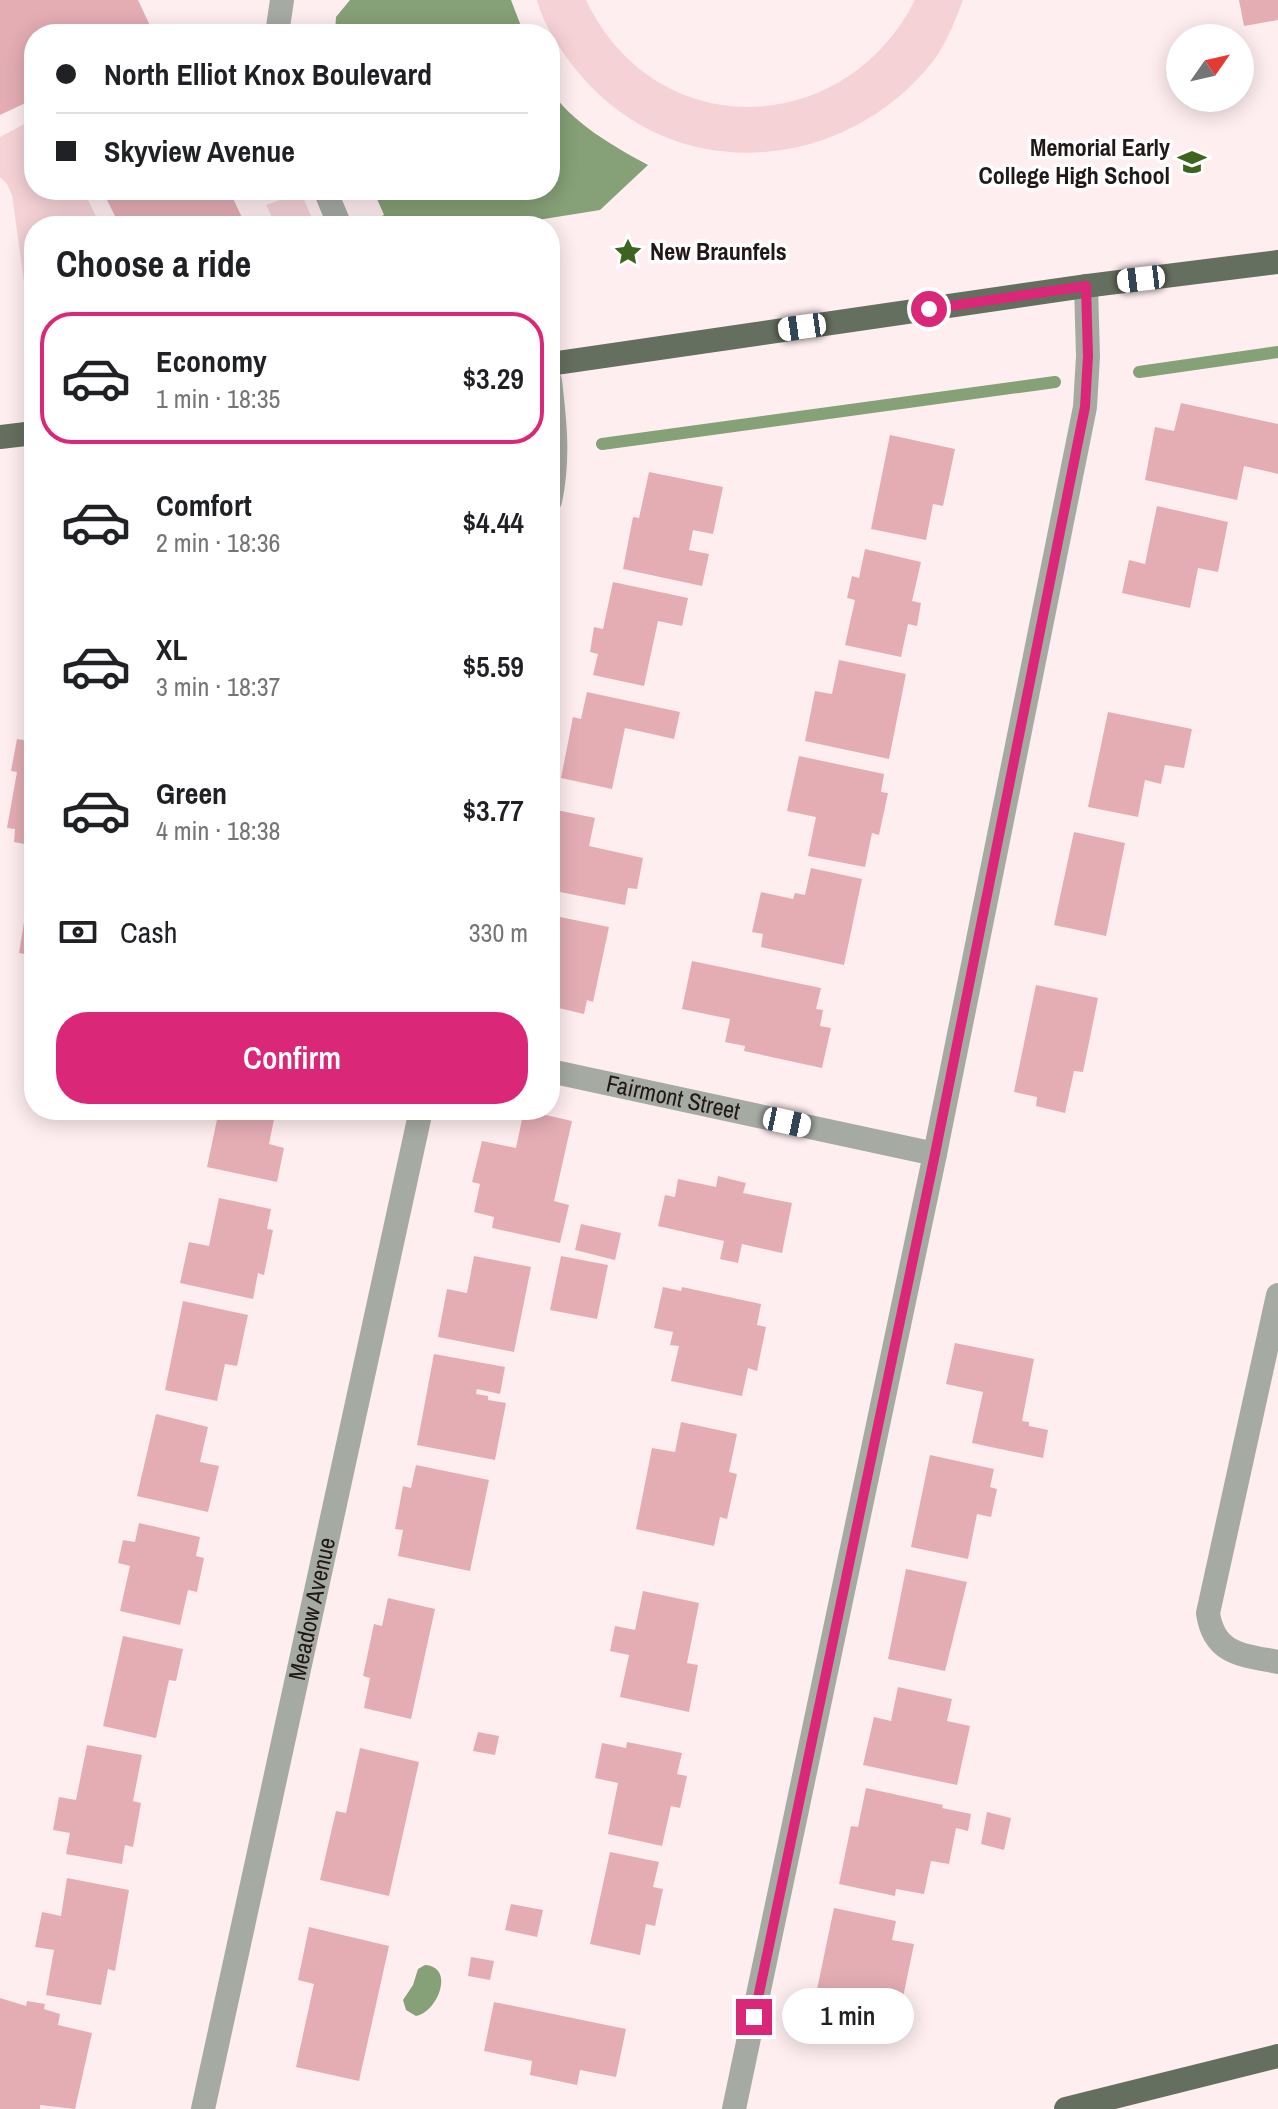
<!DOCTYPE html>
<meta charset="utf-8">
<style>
:root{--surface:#fff;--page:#f6f6f6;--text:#202124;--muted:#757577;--line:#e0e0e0;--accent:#db2777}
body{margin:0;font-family:"Archivo Narrow",sans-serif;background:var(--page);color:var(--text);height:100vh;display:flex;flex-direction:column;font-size:30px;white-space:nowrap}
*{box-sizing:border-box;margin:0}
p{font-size:26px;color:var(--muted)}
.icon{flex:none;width:44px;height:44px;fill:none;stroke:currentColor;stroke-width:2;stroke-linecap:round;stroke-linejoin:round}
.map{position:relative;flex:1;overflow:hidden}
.sheet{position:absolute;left:24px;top:216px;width:536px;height:904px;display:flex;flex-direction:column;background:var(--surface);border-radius:32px;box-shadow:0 4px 20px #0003}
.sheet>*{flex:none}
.hud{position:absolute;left:24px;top:24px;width:536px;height:176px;border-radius:32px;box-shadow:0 4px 20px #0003;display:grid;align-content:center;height:176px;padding:0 32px;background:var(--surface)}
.needle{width:52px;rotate:56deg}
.buttons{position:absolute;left:1166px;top:24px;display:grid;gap:16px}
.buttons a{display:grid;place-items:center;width:88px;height:88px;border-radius:50%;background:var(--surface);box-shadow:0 4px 20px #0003;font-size:40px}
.end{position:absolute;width:36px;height:36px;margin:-18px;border:10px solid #db2777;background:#fff;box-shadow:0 0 0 4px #fff}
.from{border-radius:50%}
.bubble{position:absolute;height:56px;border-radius:28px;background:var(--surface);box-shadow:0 4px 20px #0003;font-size:26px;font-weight:600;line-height:56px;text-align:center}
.car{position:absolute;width:24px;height:48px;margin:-24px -12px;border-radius:10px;box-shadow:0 0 6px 2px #0007;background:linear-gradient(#fff 24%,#345 0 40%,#fff 0 76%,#345 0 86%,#fff 0)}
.hud b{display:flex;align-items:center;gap:28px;height:76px;font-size:30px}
.hud b+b{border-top:2px solid var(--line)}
.hud i{width:20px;height:20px;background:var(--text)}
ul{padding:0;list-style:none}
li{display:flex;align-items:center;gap:24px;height:132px;margin:0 16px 12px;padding:0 16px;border:4px solid transparent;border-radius:32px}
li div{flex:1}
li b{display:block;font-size:30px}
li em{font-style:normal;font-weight:600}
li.on{border-color:var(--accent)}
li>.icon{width:72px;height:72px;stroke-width:1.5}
h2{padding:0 32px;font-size:36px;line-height:96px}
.pay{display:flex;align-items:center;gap:20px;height:88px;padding:0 32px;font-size:30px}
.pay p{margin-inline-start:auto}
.button{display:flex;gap:16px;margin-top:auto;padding:16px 32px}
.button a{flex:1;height:92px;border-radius:32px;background:var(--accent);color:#fff;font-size:32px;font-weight:600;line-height:92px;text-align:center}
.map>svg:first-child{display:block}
.green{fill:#f5d2d6}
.water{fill:#86a077}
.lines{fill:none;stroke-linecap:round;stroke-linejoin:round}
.stream{stroke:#86a077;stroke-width:12}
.building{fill:#e4adb4}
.minor{stroke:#a5aaa2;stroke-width:24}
.major{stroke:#656f5f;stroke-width:24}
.route{stroke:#db2777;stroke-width:10}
.labels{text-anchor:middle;stroke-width:7;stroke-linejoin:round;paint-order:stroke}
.poi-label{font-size:24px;font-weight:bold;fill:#221819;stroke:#fff;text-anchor:end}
.street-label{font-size:24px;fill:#221819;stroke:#fff}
</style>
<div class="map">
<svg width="1278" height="2109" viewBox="0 0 1278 2109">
<rect width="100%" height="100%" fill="#ffeef0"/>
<g class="green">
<path d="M537,0H586C655,145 844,140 915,0H963C955,21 947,42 934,60C847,172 679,188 583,78C565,57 544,28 537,0Z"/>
<polygon points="34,119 34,190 83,190 101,226 34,226 34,354 12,195 7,184 0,177 0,137"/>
<polygon points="288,197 303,197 315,226 269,226 274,221 266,205"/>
</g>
<g class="water">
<polygon points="350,0 511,0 524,34 335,34 336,17"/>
<path d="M550,89C570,122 615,147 648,165L600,210L501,226H389L373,190H550Z"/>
<path d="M425,1965C456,1967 437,2013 416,2016L406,2010L403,2000L413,1985L418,1969Z"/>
</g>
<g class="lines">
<g class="stream">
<polyline points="375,226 399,214"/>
<polyline points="1139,372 1278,352"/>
<polyline points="602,444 1055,382"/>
</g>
</g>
<g class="building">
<polygon points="0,0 138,0 154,34 34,34 34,99 0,115"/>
<polygon points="1239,0 1278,0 1278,20 1244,26"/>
<polygon points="102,190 229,190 246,226 120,226"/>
<polygon points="1181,403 1278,424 1278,474 1244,466 1237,500 1145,480 1155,427 1174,431"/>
<polygon points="890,435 955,449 943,506 933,504 926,540 871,529"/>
<polygon points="649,472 723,487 713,534 693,530 689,550 709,554 702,586 623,569 633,517 639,518"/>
<polygon points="1157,506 1228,522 1218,572 1198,568 1190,608 1122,593 1129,560 1145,564"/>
<polygon points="865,549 921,562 912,601 921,603 917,626 908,624 901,657 845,645 855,600 847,598 852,576 859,578"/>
<polygon points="613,582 688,598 682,626 658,621 644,686 593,675 598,654 590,652 594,627 603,629"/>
<polygon points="839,660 906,674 889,759 805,741 815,691 832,694"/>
<polygon points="587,692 680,712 674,739 625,728 612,789 561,778 573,717 581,719"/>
<polygon points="1108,712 1192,729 1184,768 1165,765 1161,784 1145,780 1138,817 1088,807"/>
<polygon points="17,739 34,742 34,846 14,842 15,829 7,828 17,772 11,771"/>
<polygon points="799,756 884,774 881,792 888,793 879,835 872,833 865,867 808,856 816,817 787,811"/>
<polygon points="552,809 595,818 589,846 643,858 637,889 628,888 625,905 550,890"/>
<polygon points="1074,832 1125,843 1106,936 1054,925"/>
<polygon points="811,868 862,879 844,965 761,947 763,934 752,932 761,892 793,899 795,893 805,895"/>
<polygon points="25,916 34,918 34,956 19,953"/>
<polygon points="555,916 609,927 593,1002 587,1000 584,1014 550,1006 550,941"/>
<polygon points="692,961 821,988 816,1009 823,1010 820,1026 831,1028 822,1068 744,1051 745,1046 725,1042 730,1019 682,1009"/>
<polygon points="1036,985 1098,998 1083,1072 1074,1071 1065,1113 1036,1106 1037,1097 1014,1092"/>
<polygon points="219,1110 276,1110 269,1144 284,1148 277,1182 207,1167"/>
<polygon points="524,1110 572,1121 554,1201 569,1205 560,1243 492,1228 494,1217 474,1212 480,1184 472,1182 482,1141 516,1148"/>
<polygon points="718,1176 746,1183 743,1193 792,1203 782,1253 742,1244 738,1263 720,1259 724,1241 658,1226 665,1195 675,1197 678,1179 716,1187"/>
<polygon points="219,1198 271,1209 267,1229 273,1230 264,1275 258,1273 253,1299 180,1283 189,1242 209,1246"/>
<polygon points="581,1224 621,1233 615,1260 575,1250"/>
<polygon points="474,1256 531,1267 514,1352 438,1337 447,1289 467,1293"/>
<polygon points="561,1256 608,1265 597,1319 550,1310"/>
<polygon points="663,1287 681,1291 682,1287 761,1304 757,1325 766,1327 757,1371 748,1368 742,1396 671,1381 679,1346 670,1345 673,1332 654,1328"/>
<polygon points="183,1301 248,1315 237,1366 225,1364 217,1401 165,1390"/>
<polygon points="955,1343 1034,1359 1022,1421 1029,1422 1029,1426 1048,1430 1043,1458 972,1443 983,1392 946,1384"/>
<polygon points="434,1354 505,1367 500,1394 477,1389 476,1394 488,1396 488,1400 506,1403 495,1460 417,1445"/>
<polygon points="156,1414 208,1427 200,1462 219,1466 208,1512 137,1496"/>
<polygon points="681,1422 737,1434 729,1472 737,1474 727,1519 720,1517 714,1546 636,1529 652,1448 675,1452"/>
<polygon points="930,1455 994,1469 990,1487 997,1489 991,1517 977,1514 968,1559 911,1547"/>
<polygon points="416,1465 489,1480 470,1571 398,1556 403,1530 395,1529 403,1486 411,1488"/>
<polygon points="139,1523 200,1537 196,1556 204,1558 197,1592 188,1590 180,1625 120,1611 130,1566 118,1563 123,1540 135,1542"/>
<polygon points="906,1569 967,1582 945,1671 888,1659"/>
<polygon points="643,1591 699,1603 687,1663 698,1665 689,1712 620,1697 629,1655 610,1651 615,1626 635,1630"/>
<polygon points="388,1598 435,1609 411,1719 364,1708 370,1678 363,1676 374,1624 382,1626"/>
<polygon points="123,1636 183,1649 176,1681 169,1680 156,1738 103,1726"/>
<polygon points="898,1687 952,1699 947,1721 970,1726 957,1785 863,1765 874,1717 891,1721"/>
<polygon points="478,1732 499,1736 495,1755 473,1751"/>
<polygon points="627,1742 682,1753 677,1774 687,1776 680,1808 671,1806 662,1846 608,1834 618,1783 595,1778 602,1743 626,1748"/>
<polygon points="87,1745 142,1755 133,1801 141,1803 133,1847 125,1845 122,1864 66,1854 70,1833 53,1830 59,1797 76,1800"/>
<polygon points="360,1748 419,1762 389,1896 320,1880 336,1811 346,1813"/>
<polygon points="866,1788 943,1805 942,1808 971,1814 968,1831 956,1828 949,1864 931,1861 924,1894 896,1889 895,1896 839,1884 851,1826 858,1827"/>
<polygon points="987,1812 1011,1818 1004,1850 981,1844"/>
<polygon points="610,1852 659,1862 653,1887 663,1889 655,1926 646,1924 640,1955 590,1944"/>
<polygon points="67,1878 129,1890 115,1971 108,1969 101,2005 46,1995 54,1950 35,1947 42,1912 61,1916"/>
<polygon points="511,1904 543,1910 537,1937 505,1930"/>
<polygon points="834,1908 896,1921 892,1940 914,1944 899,2017 815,1999"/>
<polygon points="309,1927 389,1946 359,2081 296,2067 314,1984 298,1980"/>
<polygon points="471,1957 494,1961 490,1980 468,1976"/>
<polygon points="0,1998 26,2006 27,2001 45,2004 44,2009 60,2014 58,2025 92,2033 75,2109 40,2105 40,2109 0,2109"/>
<polygon points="494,2002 626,2029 616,2077 580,2070 577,2085 530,2075 532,2061 484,2051"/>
</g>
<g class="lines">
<g class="minor">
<polyline points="277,34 282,0"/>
<polyline points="325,190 340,226"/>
<path d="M550,381C555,423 559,460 550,501"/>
<path id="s1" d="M550,1071L935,1154"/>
<path d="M1278,1295L1208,1613C1214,1655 1243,1655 1278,1662"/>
<path id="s2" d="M203,2109L421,1110"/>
<polyline points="734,2109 935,1154 1085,407 1088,356 1086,286"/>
</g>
<g class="major">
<polyline points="550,364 1086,286 1278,262"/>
<polyline points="0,437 34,433"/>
<polyline points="1066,2109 1278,2056"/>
</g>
</g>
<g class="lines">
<polyline class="route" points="754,2017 935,1154 1085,407 1088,356 1086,286 929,309"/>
</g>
<defs>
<symbol id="school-bare" viewBox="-9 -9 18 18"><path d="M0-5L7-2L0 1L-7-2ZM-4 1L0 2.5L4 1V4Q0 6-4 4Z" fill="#3c641f" stroke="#fff" stroke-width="2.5" paint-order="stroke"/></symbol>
<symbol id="sight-bare" viewBox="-9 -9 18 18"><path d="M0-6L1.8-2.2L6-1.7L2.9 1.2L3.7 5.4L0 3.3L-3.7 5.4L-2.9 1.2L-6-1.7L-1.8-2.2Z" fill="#3c641f" stroke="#fff" stroke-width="2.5" paint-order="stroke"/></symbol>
</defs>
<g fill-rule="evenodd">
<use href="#school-bare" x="1172" y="142" width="40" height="40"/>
<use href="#sight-bare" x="608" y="232" width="40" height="40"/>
</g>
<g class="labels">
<g class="poi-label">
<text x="1170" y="156">Memorial Early<tspan x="1170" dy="28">College High School</tspan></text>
<text x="650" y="260" text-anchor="start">New Braunfels</text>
</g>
<g class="street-label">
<text dy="8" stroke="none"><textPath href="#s1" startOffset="126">Fairmont Street</textPath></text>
<text dy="8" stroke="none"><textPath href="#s2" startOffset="512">Meadow Avenue</textPath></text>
</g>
</g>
</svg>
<div class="buttons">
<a><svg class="needle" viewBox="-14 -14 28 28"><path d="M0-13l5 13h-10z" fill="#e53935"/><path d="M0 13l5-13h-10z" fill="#757577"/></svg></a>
</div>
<i class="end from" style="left:929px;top:309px"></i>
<i class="end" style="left:754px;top:2017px"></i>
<div class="bubble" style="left:782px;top:1988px;width:132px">1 min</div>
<i class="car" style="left:1141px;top:279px;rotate:263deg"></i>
<i class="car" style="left:802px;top:327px;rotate:262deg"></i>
<i class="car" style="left:787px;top:1122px;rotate:102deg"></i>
<div class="hud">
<b><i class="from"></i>North Elliot Knox Boulevard</b>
<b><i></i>Skyview Avenue</b>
</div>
<section class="sheet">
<h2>Choose a ride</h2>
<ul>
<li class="on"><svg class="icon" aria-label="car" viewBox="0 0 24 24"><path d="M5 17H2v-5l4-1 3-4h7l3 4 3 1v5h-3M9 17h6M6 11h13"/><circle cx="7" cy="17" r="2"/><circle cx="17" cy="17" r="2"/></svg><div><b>Economy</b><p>1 min · 18:35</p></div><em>$3.29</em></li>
<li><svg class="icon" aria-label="car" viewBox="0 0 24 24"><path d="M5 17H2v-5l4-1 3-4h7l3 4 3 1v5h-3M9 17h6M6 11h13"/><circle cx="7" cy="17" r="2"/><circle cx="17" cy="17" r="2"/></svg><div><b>Comfort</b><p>2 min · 18:36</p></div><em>$4.44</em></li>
<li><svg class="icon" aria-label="car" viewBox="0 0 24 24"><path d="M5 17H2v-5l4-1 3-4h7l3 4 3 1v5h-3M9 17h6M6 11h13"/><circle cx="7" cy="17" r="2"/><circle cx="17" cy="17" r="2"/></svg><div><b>XL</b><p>3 min · 18:37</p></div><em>$5.59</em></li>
<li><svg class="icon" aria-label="car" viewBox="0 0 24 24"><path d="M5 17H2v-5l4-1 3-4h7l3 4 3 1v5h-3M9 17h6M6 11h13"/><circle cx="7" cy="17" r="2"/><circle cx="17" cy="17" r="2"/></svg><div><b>Green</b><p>4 min · 18:38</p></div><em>$3.77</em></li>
</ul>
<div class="pay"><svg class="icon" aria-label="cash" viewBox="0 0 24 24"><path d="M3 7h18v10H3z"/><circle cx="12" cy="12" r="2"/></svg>Cash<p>330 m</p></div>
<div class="button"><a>Confirm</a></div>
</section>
</div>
